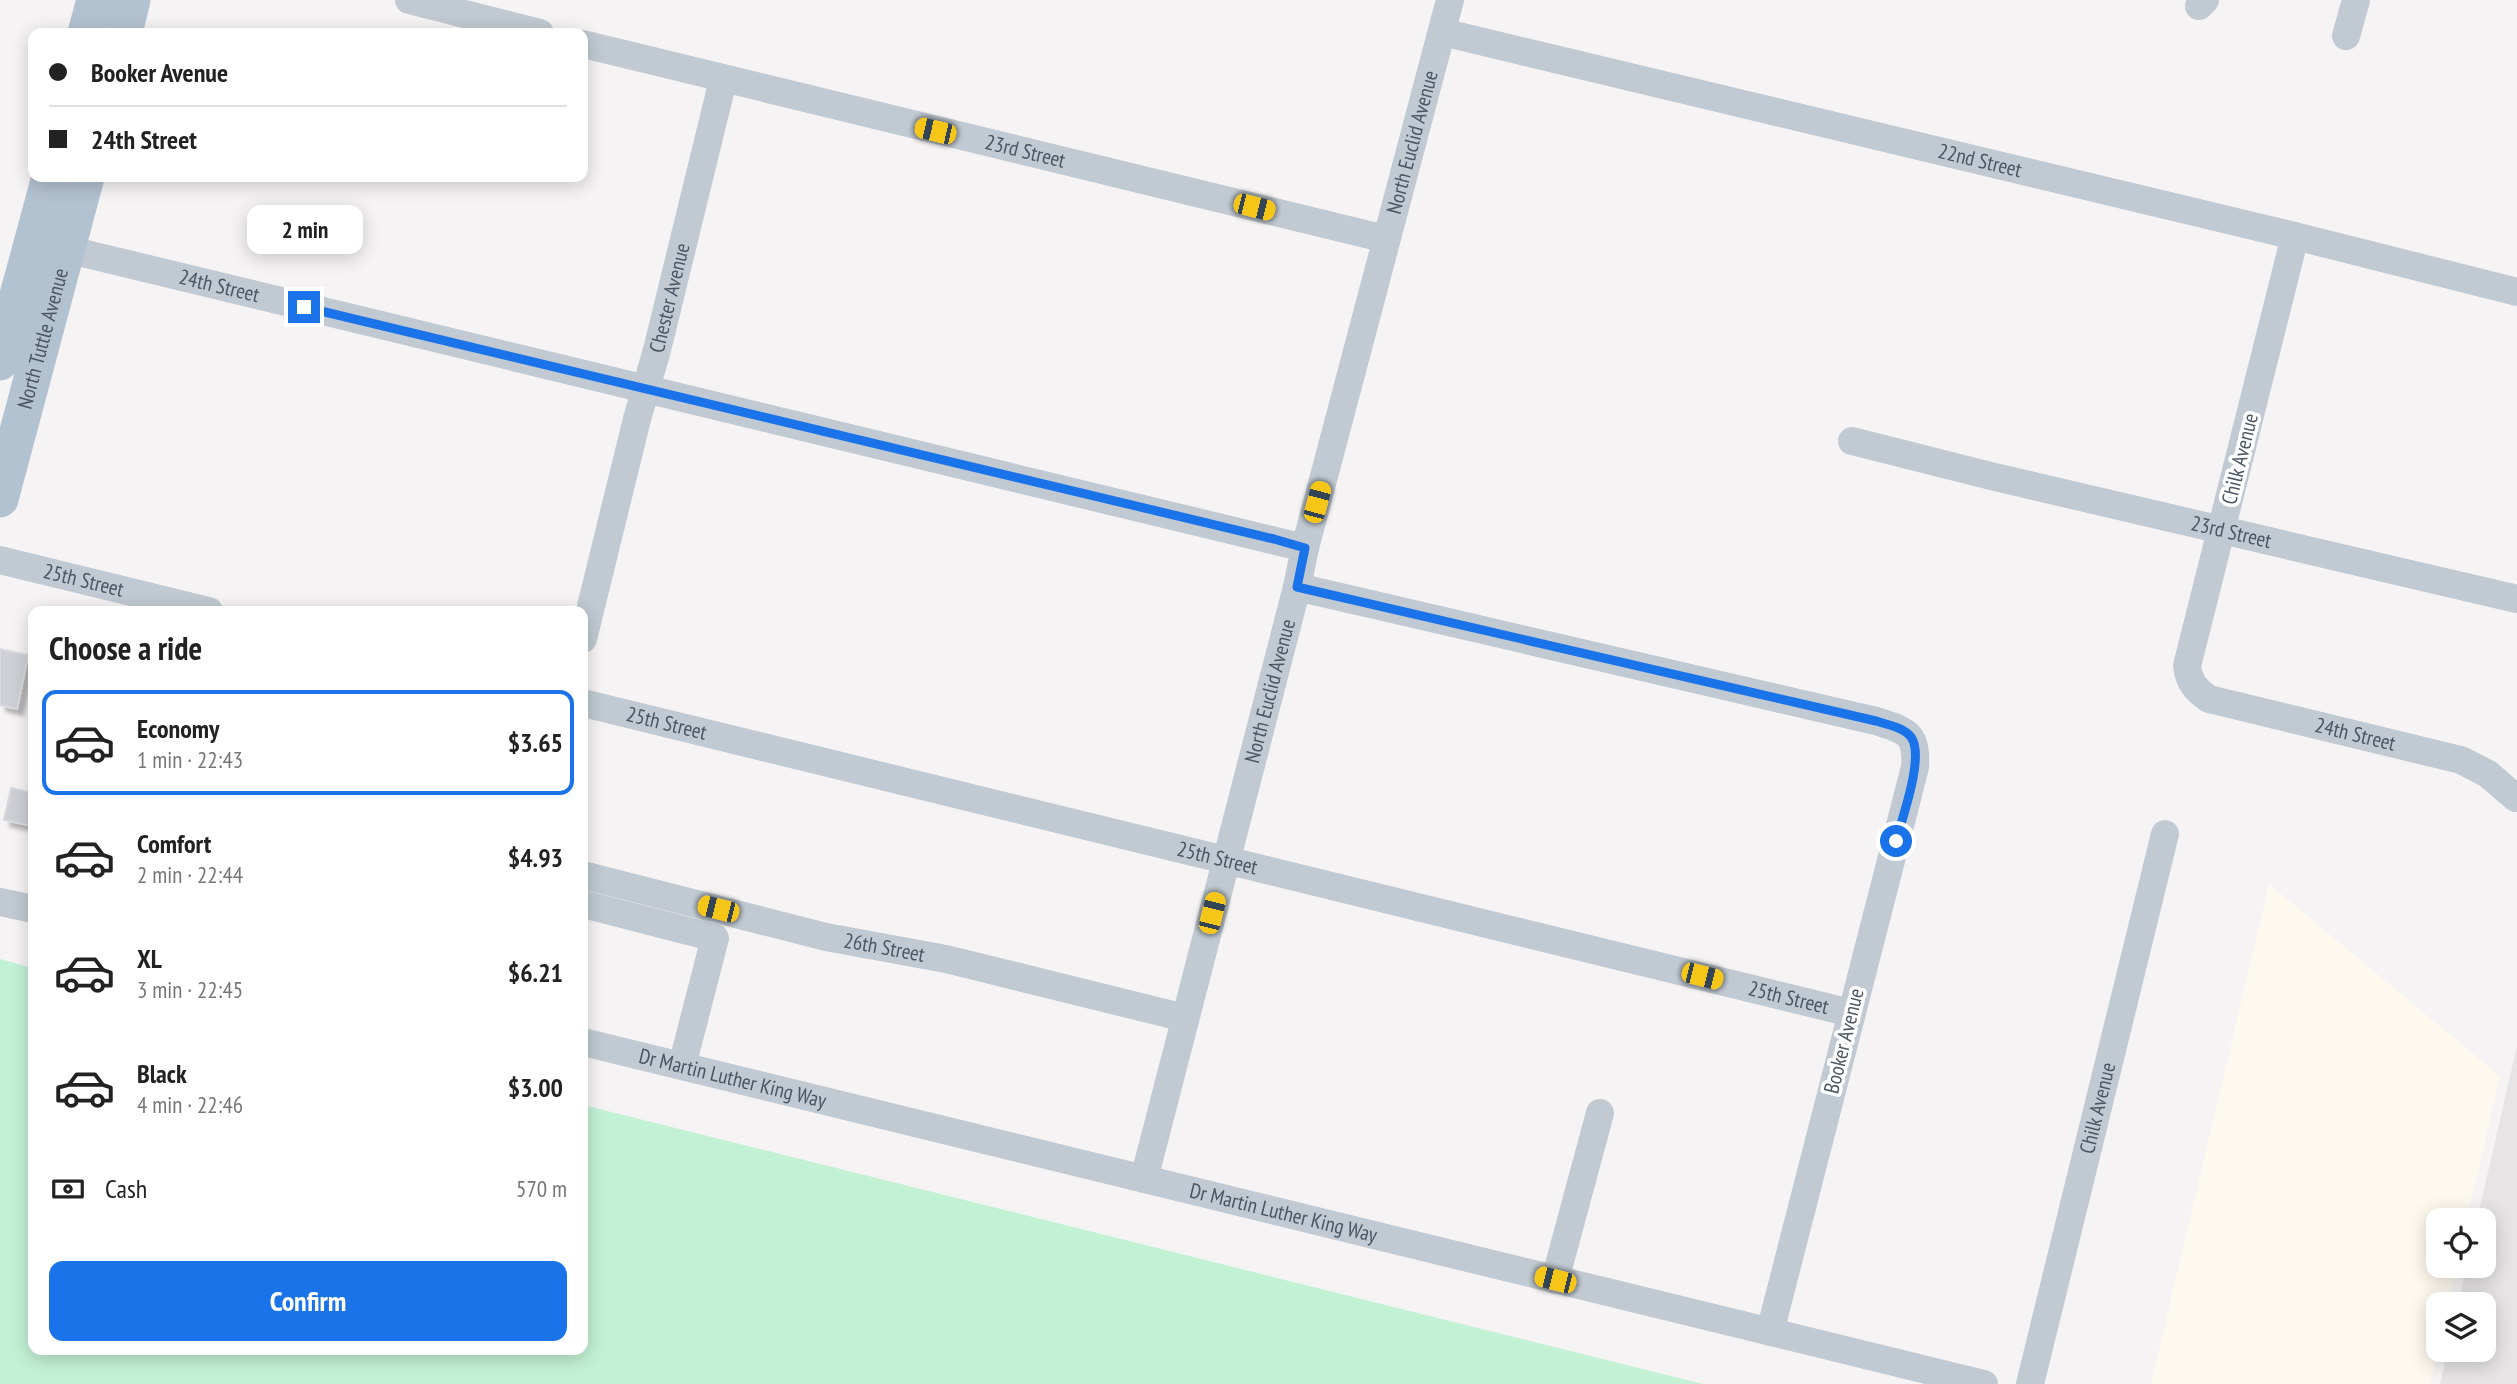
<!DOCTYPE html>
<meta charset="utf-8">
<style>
:root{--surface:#fff;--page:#f2f2f2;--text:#222;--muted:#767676;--line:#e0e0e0;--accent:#1a73e8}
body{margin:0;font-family:"PT Sans Narrow",sans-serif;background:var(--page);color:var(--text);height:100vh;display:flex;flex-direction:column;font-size:26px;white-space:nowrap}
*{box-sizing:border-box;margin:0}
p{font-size:23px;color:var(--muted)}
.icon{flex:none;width:38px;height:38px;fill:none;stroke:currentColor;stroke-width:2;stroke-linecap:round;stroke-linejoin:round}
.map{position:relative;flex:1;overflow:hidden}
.drawer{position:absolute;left:28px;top:606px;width:560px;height:749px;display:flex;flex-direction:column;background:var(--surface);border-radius:14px;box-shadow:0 4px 18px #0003}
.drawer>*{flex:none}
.hud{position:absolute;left:28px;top:28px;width:560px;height:154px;border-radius:14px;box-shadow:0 4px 18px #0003;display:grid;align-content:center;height:154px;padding:0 21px;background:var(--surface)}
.buttons{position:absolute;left:2426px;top:1208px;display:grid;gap:14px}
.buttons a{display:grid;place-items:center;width:70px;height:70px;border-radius:14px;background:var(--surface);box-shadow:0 4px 18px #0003;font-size:35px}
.end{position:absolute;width:32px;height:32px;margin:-16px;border:9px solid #1a73e8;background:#fff;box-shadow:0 0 0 4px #fff}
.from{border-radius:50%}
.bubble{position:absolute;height:49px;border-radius:14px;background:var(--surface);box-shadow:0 4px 18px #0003;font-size:23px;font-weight:600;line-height:49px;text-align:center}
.car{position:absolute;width:21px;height:42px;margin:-21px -10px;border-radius:9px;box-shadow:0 0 5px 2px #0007;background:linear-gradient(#f5c518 24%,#345 0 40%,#f5c518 0 76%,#345 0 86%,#f5c518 0)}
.hud b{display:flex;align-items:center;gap:24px;height:66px;font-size:26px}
.hud b+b{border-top:2px solid var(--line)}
.hud i{width:18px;height:18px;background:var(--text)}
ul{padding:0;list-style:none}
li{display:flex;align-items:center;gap:21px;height:105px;margin:0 14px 10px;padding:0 7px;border:4px solid transparent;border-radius:14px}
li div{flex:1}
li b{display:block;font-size:26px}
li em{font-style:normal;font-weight:600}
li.current{border-color:var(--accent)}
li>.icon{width:63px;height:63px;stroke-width:1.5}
h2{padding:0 21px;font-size:32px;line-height:84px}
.pay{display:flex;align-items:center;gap:18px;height:77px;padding:0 21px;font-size:26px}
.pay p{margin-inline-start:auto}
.button{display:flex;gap:14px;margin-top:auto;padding:14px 21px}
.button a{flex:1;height:80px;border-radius:14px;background:var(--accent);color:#fff;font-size:28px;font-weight:600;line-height:80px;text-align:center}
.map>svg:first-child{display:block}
.commercial{fill:#fdf9ef}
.education{fill:#e6e4e5}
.green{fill:#c3f1d5}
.building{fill:#cdcfd5;stroke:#d7d9de;stroke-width:2;filter:url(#shadow)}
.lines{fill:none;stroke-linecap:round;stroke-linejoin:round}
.minor{stroke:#c1cad2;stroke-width:28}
.major{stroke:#b3c2d1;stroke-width:37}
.route{stroke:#1a73e8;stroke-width:9}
.labels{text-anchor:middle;stroke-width:7;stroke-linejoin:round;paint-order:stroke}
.street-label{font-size:21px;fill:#4a5661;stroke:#fff}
</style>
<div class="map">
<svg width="2517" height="1384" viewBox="0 0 2517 1384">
<defs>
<filter id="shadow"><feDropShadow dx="6" dy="6" stdDeviation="2" flood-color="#0004"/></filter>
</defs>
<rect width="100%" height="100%" fill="#f5f3f3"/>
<polygon class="commercial" points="2269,884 2500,1076 2467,1220 2438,1220 2438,1265 2457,1265 2448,1304 2438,1304 2438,1349 2430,1384 2151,1384"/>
<polygon class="education" points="2517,1046 2517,1384 2440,1384 2448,1349 2483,1349 2483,1304 2458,1304 2466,1265 2483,1265 2483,1220 2477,1220"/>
<polygon class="green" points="0,959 33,968 33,1349 583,1349 583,1105 1703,1384 0,1384"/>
<g class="building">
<polygon points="0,649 28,655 17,709 0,705"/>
<polygon points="11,788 33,793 33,826 4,820"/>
</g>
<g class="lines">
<g class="minor">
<polyline points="409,0 540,33"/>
<polyline points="2199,6 2205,0"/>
<path id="s1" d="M1442,32L2295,236L2517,292"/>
<polyline points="2346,36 2356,0"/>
<path id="s2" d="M583,44L1386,239"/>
<path id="s3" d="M2295,236L2187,666C2189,682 2196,690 2209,699L2461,760L2488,774L2516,798"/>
<path id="s4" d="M49,245L1305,548"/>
<path id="s5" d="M1852,441L1995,477L2517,599"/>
<path id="s6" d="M0,560L209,611"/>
<path d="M1297,587L1876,721C1906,731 1917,732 1915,767L1770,1332"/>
<path id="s7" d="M583,639L637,419L657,350L723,80"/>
<path id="s8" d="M583,703L1851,1013"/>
<path id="s9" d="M583,875L826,937L946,959L1185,1018"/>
<polyline points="0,902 33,909"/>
<polyline points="583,904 715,938 682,1066"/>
<path id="s10" d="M583,1042L1984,1384"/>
<path id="s11" d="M1144,1179L1297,587L1305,548L1450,0"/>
<polyline points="1555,1280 1600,1113"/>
<path id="s12" d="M2030,1384L2165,834"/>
</g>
<g class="major">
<polyline points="86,33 95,0"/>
<polyline points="124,33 132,0"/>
<polyline points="0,362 50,177"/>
<path id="s13" d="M0,499L86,177"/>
</g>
</g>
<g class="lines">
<path class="route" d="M304,307L1274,539L1305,548L1297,587L1876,721C1888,725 1903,727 1911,737C1925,756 1902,818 1896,841"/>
</g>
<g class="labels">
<g class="street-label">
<text dy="7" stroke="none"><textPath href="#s11" startOffset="1071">North Euclid Avenue</textPath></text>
<text dy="7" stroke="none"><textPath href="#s2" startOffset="455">23rd Street</textPath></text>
<text dy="7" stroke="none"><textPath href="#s1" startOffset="553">22nd Street</textPath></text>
<text dy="7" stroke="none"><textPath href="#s4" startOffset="175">24th Street</textPath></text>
<text dy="7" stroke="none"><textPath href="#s7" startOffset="352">Chester Avenue</textPath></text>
<text dy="7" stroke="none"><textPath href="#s13" startOffset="166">North Tuttle Avenue</textPath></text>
<text transform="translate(2240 459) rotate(-76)" y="7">Chilk Avenue</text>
<text dy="7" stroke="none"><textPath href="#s5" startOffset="390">23rd Street</textPath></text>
<text dy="7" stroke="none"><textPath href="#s6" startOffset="86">25th Street</textPath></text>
<text dy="7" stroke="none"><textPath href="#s11" startOffset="504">North Euclid Avenue</textPath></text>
<text dy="7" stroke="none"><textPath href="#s8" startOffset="86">25th Street</textPath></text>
<text dy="7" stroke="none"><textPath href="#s3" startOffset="635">24th Street</textPath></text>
<text dy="7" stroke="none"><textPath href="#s8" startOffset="653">25th Street</textPath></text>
<text dy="7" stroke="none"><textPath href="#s9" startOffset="310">26th Street</textPath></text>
<text dy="7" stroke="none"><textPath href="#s8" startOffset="1241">25th Street</textPath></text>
<text transform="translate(1844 1041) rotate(-76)" y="7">Booker Avenue</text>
<text dy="7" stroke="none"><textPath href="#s10" startOffset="154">Dr Martin Luther King Way</textPath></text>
<text dy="7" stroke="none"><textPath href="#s12" startOffset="284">Chilk Avenue</textPath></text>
<text dy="7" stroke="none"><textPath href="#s10" startOffset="721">Dr Martin Luther King Way</textPath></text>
</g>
</g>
</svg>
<div class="buttons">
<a><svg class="icon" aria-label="locate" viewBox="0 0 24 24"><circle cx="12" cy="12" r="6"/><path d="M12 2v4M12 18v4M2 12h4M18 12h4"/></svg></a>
<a><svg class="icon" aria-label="layers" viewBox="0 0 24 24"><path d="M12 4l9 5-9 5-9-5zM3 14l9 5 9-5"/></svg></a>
</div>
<i class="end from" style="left:1896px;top:841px"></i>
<i class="end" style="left:304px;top:307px"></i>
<div class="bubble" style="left:247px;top:205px;width:116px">2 min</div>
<i class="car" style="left:935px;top:131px;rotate:283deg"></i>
<i class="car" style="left:1254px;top:207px;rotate:104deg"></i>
<i class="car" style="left:1317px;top:502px;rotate:15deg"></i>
<i class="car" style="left:718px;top:909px;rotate:284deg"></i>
<i class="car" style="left:1212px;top:913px;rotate:14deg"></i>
<i class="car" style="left:1702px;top:976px;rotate:104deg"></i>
<i class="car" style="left:1555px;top:1280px;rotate:284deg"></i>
<div class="hud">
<b><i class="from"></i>Booker Avenue</b>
<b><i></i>24th Street</b>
</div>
<section class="drawer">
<h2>Choose a ride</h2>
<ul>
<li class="current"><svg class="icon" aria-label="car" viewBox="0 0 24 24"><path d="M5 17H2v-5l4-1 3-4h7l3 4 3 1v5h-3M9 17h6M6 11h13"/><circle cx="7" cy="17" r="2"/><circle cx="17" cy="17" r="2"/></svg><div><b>Economy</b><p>1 min · 22:43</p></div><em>$3.65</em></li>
<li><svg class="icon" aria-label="car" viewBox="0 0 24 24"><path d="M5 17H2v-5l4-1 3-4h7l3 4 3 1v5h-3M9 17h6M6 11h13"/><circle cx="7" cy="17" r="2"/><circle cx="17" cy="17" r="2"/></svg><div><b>Comfort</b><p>2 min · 22:44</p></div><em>$4.93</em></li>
<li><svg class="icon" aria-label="car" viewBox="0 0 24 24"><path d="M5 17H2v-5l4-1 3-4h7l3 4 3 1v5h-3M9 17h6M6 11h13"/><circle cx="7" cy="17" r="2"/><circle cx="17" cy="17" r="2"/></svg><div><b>XL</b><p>3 min · 22:45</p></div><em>$6.21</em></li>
<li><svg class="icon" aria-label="car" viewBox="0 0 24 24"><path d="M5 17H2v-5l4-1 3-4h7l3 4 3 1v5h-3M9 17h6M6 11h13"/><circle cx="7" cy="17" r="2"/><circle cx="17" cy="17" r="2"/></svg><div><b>Black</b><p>4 min · 22:46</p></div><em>$3.00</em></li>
</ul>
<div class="pay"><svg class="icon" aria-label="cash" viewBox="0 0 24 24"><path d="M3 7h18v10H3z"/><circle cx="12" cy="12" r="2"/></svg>Cash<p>570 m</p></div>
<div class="button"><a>Confirm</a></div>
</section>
</div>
